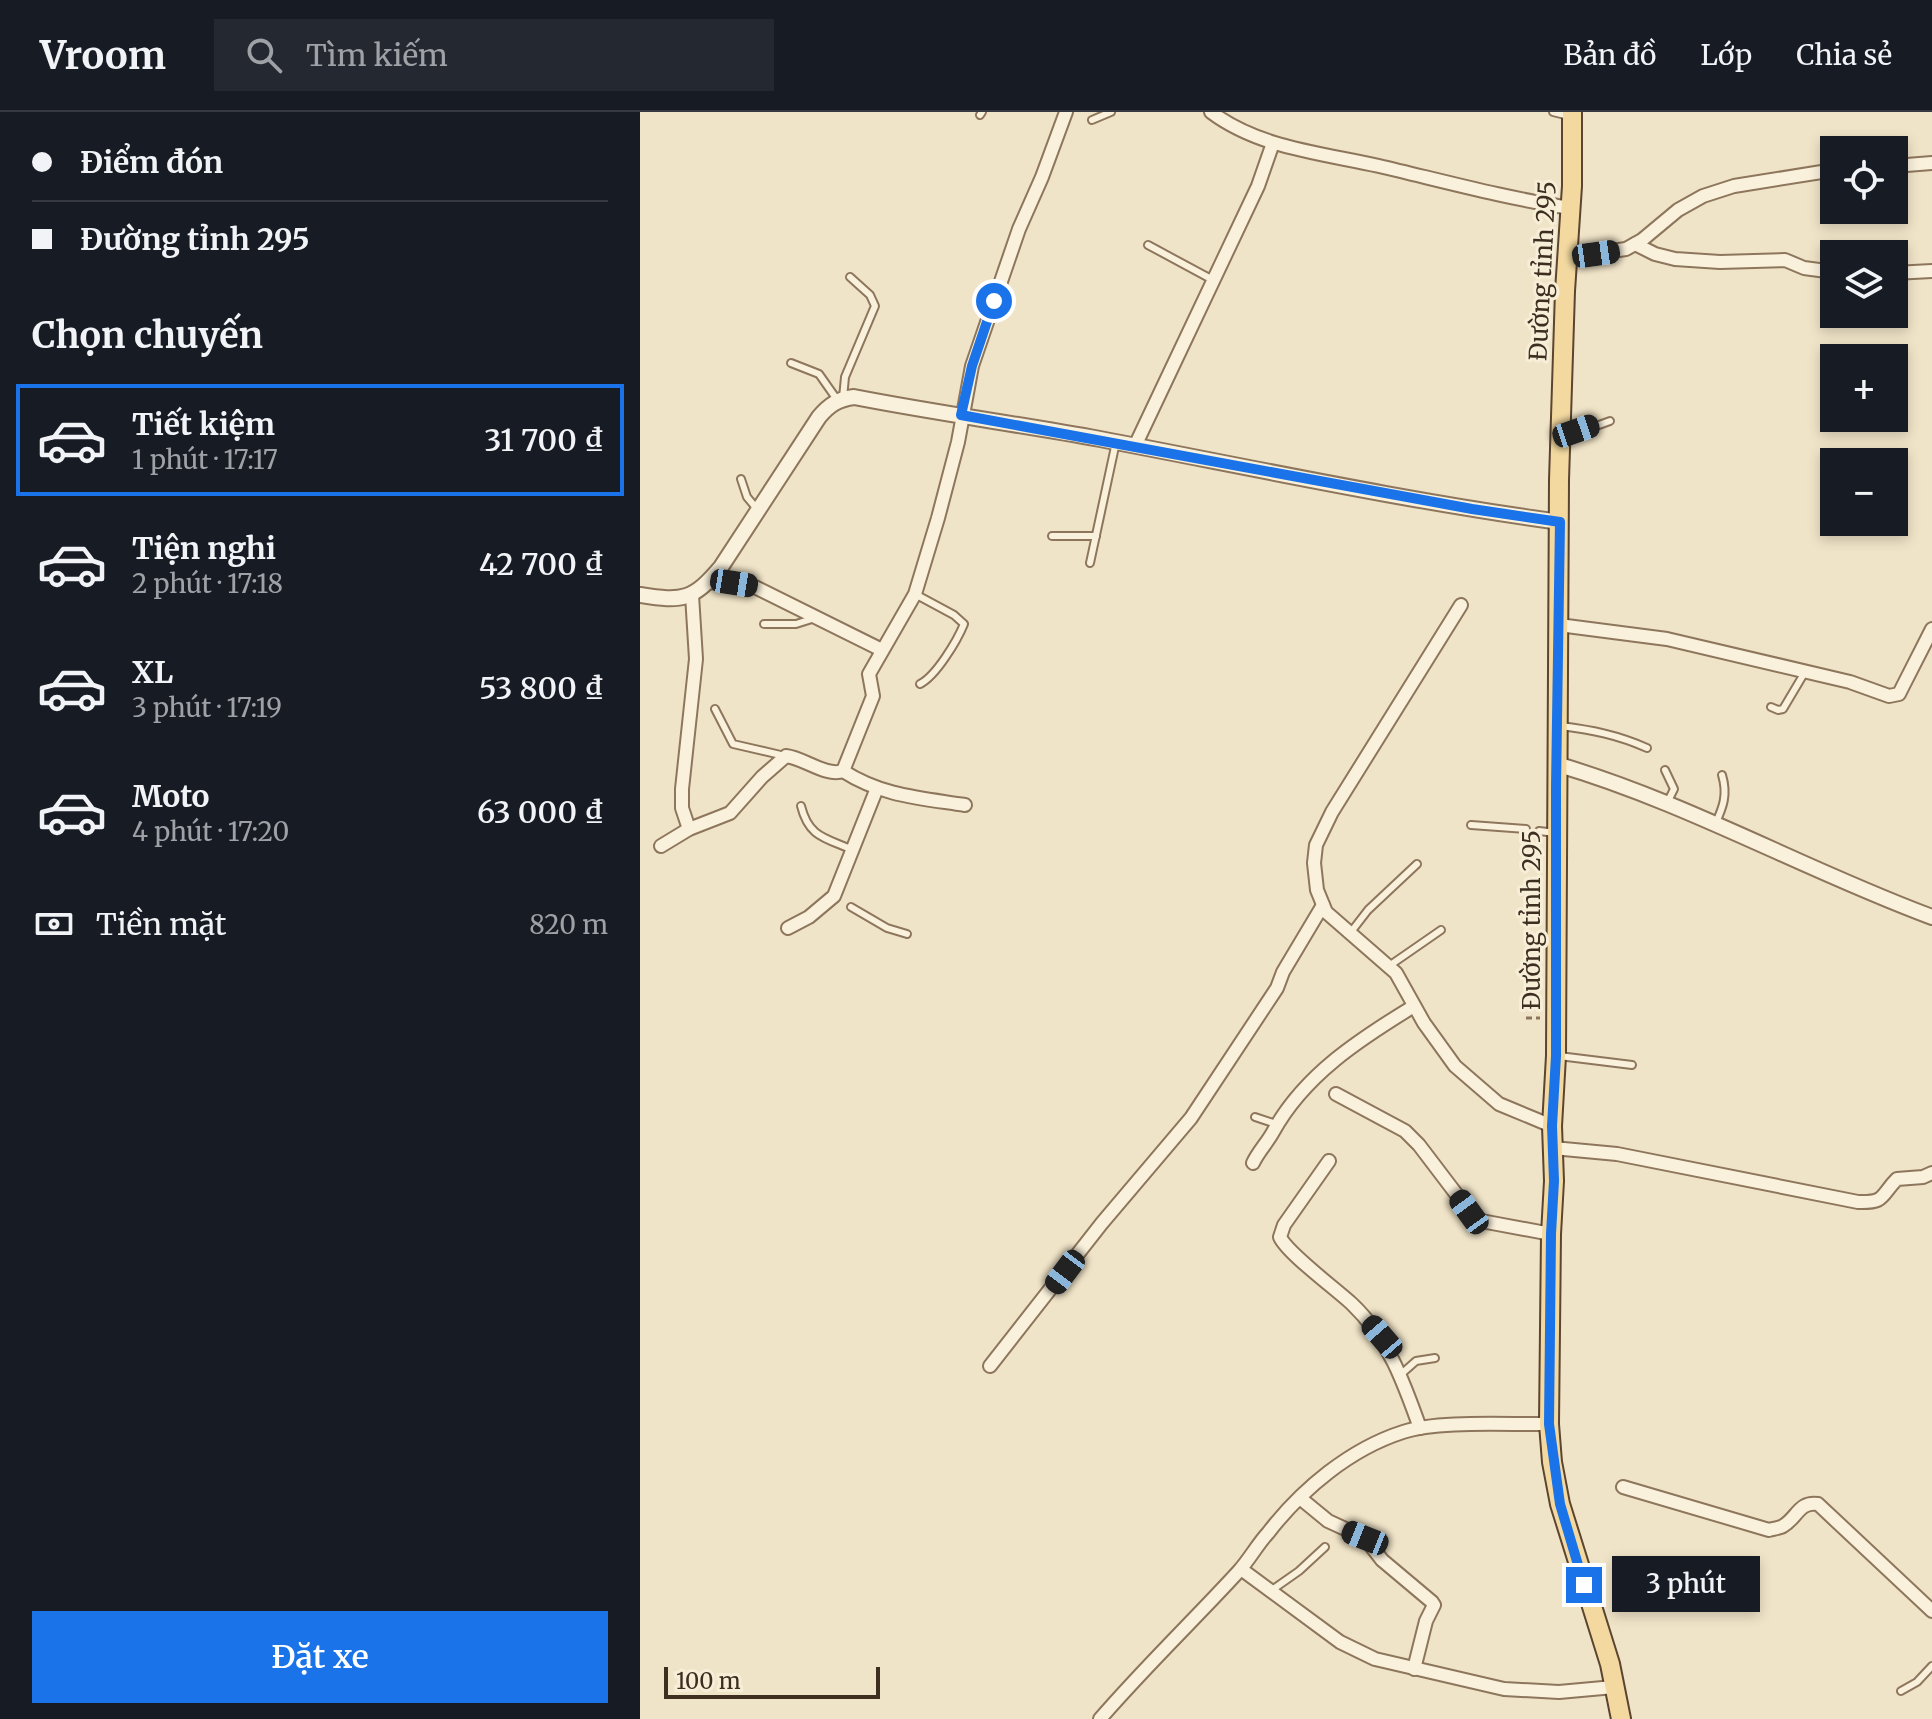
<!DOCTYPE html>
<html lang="vi">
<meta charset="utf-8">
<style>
:root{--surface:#171b24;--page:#242831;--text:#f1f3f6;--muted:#9ea1a6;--line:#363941;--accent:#1a73e8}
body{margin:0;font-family:Merriweather,serif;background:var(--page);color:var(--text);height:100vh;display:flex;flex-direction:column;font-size:30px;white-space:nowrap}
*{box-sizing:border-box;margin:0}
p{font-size:26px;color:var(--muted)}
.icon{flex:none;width:44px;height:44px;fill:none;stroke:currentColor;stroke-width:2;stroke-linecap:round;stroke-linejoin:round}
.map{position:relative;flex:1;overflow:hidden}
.side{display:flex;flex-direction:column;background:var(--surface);width:640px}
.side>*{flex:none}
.top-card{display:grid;align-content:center;height:176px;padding:0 32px;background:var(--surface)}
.controls{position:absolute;left:1180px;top:24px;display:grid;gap:16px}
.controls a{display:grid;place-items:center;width:88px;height:88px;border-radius:0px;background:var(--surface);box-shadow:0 4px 12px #0003;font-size:40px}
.scale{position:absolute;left:24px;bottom:20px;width:216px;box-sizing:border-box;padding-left:8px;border:4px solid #3d2e20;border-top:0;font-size:22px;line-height:28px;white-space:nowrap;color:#3d2e20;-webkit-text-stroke:6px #f7eed8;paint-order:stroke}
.end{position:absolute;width:36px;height:36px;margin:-18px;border:10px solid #1a73e8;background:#fff;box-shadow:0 0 0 4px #fff}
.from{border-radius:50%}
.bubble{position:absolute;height:56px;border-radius:0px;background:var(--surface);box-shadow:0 4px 12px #0003;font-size:26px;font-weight:600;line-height:56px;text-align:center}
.car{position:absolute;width:24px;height:48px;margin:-24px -12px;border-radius:10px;box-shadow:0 0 6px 2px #0007;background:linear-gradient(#222 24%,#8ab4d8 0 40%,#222 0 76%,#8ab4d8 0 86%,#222 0)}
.top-card b{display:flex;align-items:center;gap:28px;height:76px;font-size:30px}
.top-card b+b{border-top:2px solid var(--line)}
.top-card i{width:20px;height:20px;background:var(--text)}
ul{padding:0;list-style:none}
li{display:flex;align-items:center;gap:24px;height:112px;margin:0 16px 12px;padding:0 16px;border:4px solid transparent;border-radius:0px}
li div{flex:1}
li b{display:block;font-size:30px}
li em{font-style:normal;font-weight:600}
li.active{border-color:var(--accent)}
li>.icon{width:72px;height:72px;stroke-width:1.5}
h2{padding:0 32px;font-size:36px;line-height:96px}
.pay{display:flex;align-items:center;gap:20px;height:88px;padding:0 32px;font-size:30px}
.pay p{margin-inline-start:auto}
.button{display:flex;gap:16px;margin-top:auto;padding:16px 32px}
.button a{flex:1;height:92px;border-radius:0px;background:var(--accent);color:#fff;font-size:32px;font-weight:600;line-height:92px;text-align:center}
header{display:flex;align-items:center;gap:48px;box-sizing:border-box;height:112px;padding:0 40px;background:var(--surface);border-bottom:2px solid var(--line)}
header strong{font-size:38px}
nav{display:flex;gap:44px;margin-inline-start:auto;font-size:28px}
.search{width:560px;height:72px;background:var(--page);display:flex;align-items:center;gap:20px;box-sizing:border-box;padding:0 28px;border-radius:0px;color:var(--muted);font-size:30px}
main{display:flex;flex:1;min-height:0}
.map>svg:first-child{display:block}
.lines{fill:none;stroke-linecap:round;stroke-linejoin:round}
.service-casing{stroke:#8d765c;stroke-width:10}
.minor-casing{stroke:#8d765c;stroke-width:16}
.tertiary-casing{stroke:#8d765c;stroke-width:18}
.primary-casing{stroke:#5b4430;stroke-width:22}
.path{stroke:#8d765c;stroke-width:3;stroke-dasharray:6 4;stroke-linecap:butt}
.service{stroke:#faf1dc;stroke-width:6}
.minor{stroke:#faf1dc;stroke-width:12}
.tertiary{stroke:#faf1dc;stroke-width:14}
.primary{stroke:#f3d9a0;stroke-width:18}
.route{stroke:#1a73e8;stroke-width:10}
.labels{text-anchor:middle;stroke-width:6;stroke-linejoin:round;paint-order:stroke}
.street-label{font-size:24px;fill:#3d2e20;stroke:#f7eed8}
</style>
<header>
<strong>Vroom</strong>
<div class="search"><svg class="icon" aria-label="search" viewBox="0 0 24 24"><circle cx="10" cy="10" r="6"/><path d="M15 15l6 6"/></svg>Tìm kiếm</div>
<nav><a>Bản đồ</a><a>Lớp</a><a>Chia sẻ</a></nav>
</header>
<main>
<section class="side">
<div class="top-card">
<b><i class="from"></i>Điểm đón</b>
<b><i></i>Đường tỉnh 295</b>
</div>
<h2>Chọn chuyến</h2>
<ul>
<li class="active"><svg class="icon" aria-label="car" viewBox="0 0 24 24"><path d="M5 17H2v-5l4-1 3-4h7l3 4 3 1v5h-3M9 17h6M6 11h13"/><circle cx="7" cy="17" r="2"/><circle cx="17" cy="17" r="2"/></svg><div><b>Tiết kiệm</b><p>1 phút · 17:17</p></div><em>31 700 ₫</em></li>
<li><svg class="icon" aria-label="car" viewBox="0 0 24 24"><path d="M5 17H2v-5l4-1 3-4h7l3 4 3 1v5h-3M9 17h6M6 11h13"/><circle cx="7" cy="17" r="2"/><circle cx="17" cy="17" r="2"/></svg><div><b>Tiện nghi</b><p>2 phút · 17:18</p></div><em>42 700 ₫</em></li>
<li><svg class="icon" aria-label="car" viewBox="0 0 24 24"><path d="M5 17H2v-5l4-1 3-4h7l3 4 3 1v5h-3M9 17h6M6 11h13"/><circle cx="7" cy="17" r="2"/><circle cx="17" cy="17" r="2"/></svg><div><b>XL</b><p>3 phút · 17:19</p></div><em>53 800 ₫</em></li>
<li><svg class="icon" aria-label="car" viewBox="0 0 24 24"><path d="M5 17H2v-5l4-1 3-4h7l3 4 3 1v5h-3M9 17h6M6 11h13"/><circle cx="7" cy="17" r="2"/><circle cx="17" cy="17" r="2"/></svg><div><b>Moto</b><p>4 phút · 17:20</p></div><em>63 000 ₫</em></li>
</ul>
<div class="pay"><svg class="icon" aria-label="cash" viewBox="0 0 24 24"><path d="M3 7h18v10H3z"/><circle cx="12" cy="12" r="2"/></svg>Tiền mặt<p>820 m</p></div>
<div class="button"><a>Đặt xe</a></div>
</section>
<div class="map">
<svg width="1292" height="1607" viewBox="0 0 1292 1607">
<rect width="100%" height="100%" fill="#f0e4c8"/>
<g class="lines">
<defs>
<g id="service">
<polyline points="913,0 929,4"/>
<polyline points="340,3 342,0"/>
<polyline points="452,8 471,0"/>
<polyline points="508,133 573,168"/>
<polyline points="151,251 179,262 198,289"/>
<polyline points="203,286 205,265 235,194 230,183 210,165"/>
<polyline points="923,326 970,309"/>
<polyline points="101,367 107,385 117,397"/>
<polyline points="412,424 456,424"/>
<polyline points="450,451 476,330"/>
<path d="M275,482L314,503L324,512C317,529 296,564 280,572"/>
<polyline points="124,512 156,512 175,506"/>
<polyline points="1131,595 1138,598 1143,597 1165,560"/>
<polyline points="75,597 93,632 145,644"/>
<path d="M921,614C952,618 978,623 1007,636"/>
<polyline points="1025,658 1034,677 1027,691"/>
<path d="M161,694C169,726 186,726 213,738"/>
<polyline points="831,713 886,717"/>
<path d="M1075,713C1083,695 1088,683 1082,663"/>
<polyline points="899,719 916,721"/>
<polyline points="211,795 247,816 267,822"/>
<polyline points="711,820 728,798 777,752"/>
<polyline points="749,854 801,818"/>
<polyline points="919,944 992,953"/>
<polyline points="615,1005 636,1012"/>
<polyline points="759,1264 776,1249 795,1246"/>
<polyline points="632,1478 659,1459 685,1435"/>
<polyline points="1261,1579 1277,1570 1292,1554"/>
</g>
<g id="minor">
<path d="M571,0C619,36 681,41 739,54C803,69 865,86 930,96"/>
<polyline points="1254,54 1292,51"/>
<polyline points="995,132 1015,142 1035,147 1080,150 1145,148 1164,156 1194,160"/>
<polyline points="927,145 986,137 1002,128 1038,98 1063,84 1094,74 1194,58"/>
<polyline points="1254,161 1292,159"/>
<polyline points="495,334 618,74 633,31"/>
<polyline points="69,470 115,475 242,538"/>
<polyline points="821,493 692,700 676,733 674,751 677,778 686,800 756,861 784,911 815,954 859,992 912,1014"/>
<polyline points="919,513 1027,527 1210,570 1249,584 1259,582 1263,574 1292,517"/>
<path d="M203,659C242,684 280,686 325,693"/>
<polyline points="49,717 42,696 42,677 56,547 52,483"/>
<path d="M21,734L49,717L90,701L122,665L146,644C164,646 186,665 203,659L233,584L229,562L275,482L298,406L318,330L332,254L379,117L402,65L426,0"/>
<polyline points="148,816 169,805 194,784 237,676"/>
<polyline points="696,982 765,1019 779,1033 836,1108 911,1122"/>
<path d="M913,1036L977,1042L1218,1090C1246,1091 1240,1084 1257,1067L1283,1065L1292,1061"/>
<path d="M689,1049L644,1113L640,1125C647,1141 696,1177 712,1192C748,1226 764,1271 780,1316"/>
<path d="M613,1051C618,1040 627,1031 633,1020C664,963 720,927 774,894"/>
<polyline points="350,1254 462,1111 551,1006 637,876 643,860 683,793"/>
<path d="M983,1375L1129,1418C1132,1417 1140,1416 1143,1414C1157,1406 1159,1389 1178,1392L1292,1499"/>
<polyline points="660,1386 688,1409 725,1426 742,1448 792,1490 794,1493 786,1509 774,1557"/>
<polyline points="601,1457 700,1530 735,1547 864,1577 919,1580 974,1575"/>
<path d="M460,1607C504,1556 553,1509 598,1460C609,1448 617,1433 628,1421C662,1377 710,1337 763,1320C799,1308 870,1313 909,1312"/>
</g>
<g id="tertiary">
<path d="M0,483C43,490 53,488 81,455L179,305C189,293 198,287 214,285C296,301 378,312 460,327C613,356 766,389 920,410"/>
<path d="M916,652C1046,690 1165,758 1292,805"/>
</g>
<polyline id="primary" points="932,0 932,74 925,179 919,368 916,944 912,1014 914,1069 911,1122 909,1312 912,1350 920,1392 970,1552 981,1607"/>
</defs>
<use href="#service" class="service-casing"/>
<use href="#minor" class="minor-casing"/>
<use href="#tertiary" class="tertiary-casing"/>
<use href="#primary" class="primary-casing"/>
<polyline class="path" points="886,906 900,906"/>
<use href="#service" class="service"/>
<use href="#minor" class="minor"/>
<use href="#tertiary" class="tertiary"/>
<use href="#primary" class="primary"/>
</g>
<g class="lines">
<polyline class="route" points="354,189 332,254 321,303 832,397 920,410 916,675 916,944 912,1014 914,1069 911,1122 909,1312 920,1392 944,1473"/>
</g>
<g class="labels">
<g class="street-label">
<text transform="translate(903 159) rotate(-87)" y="8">Đường tỉnh 295</text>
<text transform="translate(892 808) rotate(-90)" y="8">Đường tỉnh 295</text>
</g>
</g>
</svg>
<div class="controls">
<a><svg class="icon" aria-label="locate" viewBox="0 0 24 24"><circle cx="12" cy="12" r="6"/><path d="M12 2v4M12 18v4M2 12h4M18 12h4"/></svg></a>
<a><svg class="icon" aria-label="layers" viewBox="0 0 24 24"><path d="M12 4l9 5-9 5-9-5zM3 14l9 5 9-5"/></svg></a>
<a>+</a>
<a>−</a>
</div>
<div class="scale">100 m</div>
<i class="end from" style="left:354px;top:189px"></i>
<i class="end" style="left:944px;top:1473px"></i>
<div class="bubble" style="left:972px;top:1444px;width:148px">3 phút</div>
<i class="car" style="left:956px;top:142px;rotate:82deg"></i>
<i class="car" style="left:936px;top:319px;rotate:71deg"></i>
<i class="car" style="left:94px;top:471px;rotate:99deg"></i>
<i class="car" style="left:829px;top:1100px;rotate:324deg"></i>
<i class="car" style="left:425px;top:1160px;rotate:217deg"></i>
<i class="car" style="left:742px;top:1225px;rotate:319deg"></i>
<i class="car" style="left:725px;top:1426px;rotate:292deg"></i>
</div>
</main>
